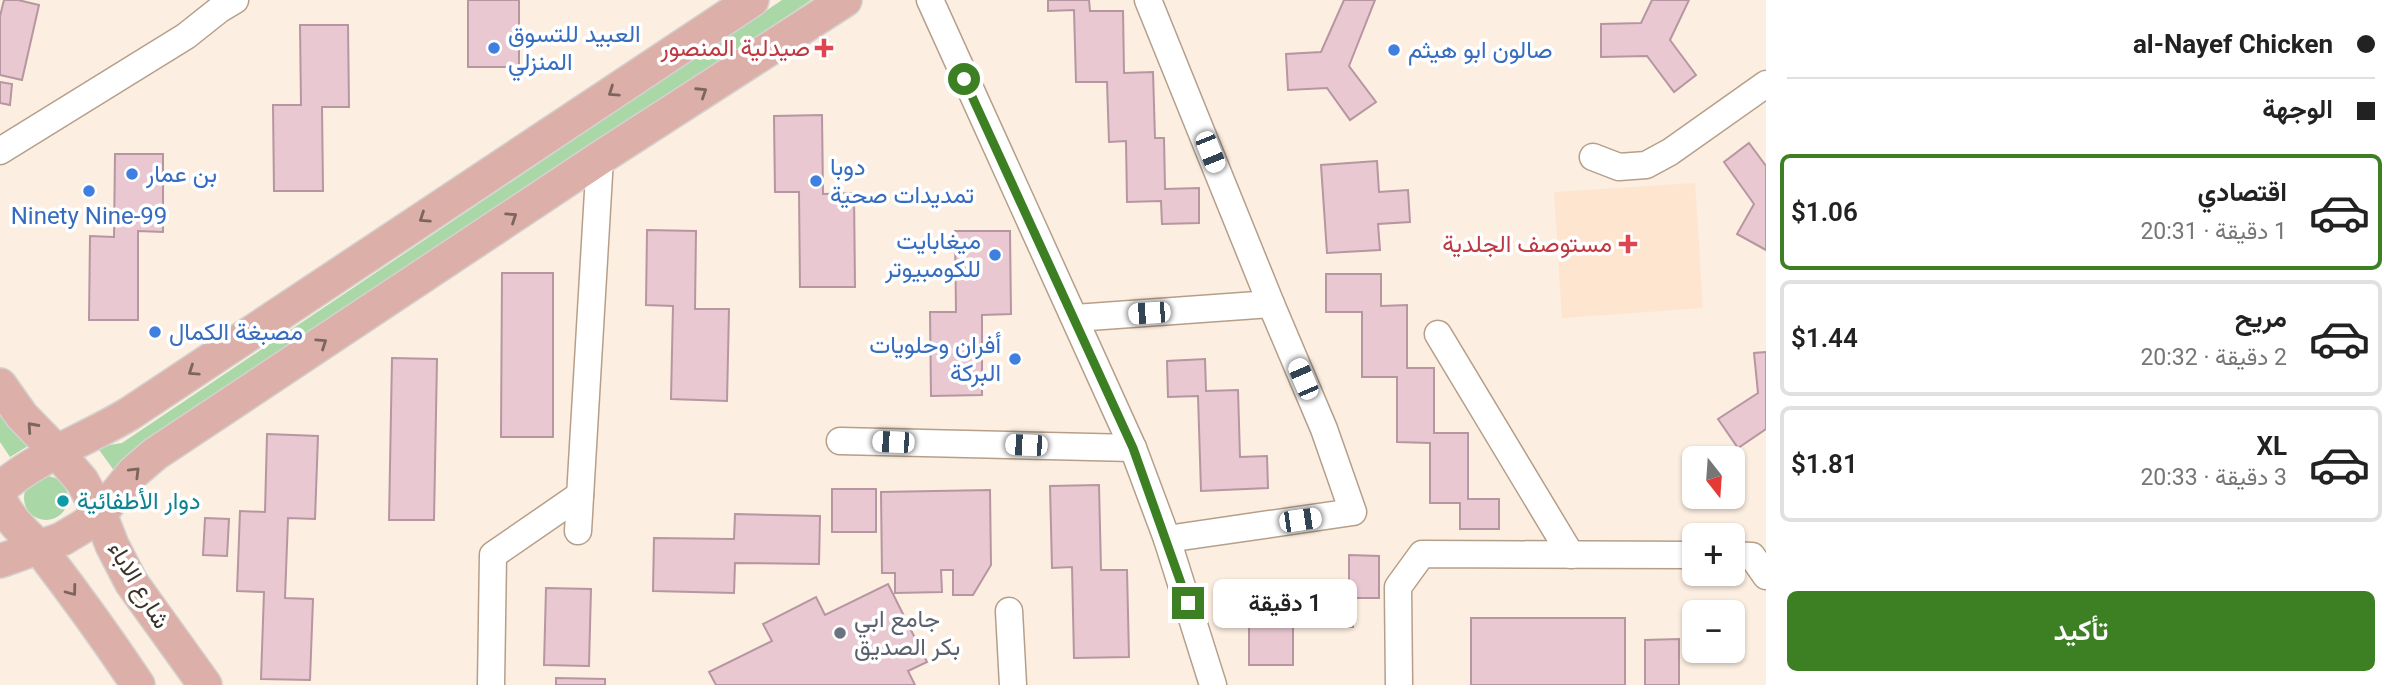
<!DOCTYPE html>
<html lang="ar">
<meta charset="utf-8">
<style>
:root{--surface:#fff;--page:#f2f2f2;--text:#222;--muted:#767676;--line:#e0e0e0;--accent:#3c8023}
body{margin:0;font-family:Roboto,Vazirmatn,sans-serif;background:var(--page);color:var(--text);direction:rtl;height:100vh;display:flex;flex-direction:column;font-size:26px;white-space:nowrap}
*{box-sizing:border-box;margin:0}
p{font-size:23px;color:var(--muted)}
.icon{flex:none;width:38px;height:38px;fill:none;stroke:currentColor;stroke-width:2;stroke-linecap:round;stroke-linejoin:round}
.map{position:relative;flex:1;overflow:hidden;direction:ltr}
.sheet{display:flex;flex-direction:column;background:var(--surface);width:630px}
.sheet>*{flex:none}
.guide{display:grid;align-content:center;height:154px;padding:0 21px;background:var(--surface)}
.needle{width:46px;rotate:163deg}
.tools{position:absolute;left:1682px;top:446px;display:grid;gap:14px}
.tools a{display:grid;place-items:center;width:63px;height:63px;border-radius:10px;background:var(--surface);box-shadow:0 2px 5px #0004;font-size:35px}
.end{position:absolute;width:32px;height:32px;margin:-16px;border:9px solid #3c8023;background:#fff;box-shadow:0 0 0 4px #fff}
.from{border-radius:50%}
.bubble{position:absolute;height:49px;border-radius:10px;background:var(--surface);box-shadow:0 2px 5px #0004;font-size:23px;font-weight:600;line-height:49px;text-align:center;direction:rtl}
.car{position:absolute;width:21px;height:42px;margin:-21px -10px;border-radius:9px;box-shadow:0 0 5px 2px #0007;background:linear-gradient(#fff 24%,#345 0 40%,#fff 0 76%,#345 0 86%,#fff 0)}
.guide b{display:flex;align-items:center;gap:24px;height:66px;font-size:26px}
.guide b+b{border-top:2px solid var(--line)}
.guide i{width:18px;height:18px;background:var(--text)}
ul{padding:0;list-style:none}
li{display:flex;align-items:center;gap:21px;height:116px;margin:0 14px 10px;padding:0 7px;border:4px solid var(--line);border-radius:10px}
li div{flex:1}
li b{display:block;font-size:26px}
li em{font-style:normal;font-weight:600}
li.active{border-color:var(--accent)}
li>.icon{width:63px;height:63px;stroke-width:1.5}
.primary-button{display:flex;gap:14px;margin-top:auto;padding:14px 21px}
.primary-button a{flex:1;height:80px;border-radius:10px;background:var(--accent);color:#fff;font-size:28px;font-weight:600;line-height:80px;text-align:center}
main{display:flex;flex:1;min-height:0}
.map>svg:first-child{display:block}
.built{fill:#fde5cf}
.green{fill:#a9d7a6}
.building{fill:#e9c8d2;stroke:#b696a0;stroke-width:2}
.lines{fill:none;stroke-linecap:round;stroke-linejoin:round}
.minor-casing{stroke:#b59f8a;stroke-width:29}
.major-casing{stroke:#d4d2d0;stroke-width:36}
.minor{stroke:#fff;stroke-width:26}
.major{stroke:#dcb0a9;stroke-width:33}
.oneway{stroke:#7c655d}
.route{stroke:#3c8023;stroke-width:9}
.shop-dot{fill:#3f7fe0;stroke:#fff;stroke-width:2.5}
.health-dot{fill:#e0444e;stroke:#fff;stroke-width:2.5}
.culture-dot{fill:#0f9aa8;stroke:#fff;stroke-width:2.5}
.worship-dot{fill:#6b7280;stroke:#fff;stroke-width:2.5}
.labels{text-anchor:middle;stroke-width:7;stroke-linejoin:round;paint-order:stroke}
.shop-label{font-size:24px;fill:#366cbe;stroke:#fff;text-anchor:start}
.health-label{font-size:24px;fill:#be3a42;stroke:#fff;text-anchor:end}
.culture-label{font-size:24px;fill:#0d838f;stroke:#fff;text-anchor:start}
.street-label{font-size:24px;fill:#3c332a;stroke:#fff}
.worship-label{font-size:24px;fill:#5b616d;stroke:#fff;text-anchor:start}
</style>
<main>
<section class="sheet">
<div class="guide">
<b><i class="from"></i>al-Nayef Chicken</b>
<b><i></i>الوجهة</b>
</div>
<ul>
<li class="active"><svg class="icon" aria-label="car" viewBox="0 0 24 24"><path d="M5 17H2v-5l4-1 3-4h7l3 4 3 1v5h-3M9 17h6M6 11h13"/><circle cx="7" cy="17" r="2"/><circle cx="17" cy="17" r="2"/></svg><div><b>اقتصادي</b><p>1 دقيقة · 20:31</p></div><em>$1.06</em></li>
<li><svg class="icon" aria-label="car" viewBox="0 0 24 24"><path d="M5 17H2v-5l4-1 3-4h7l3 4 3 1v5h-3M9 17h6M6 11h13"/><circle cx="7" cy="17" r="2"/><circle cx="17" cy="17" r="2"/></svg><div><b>مريح</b><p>2 دقيقة · 20:32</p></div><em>$1.44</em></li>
<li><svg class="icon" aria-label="car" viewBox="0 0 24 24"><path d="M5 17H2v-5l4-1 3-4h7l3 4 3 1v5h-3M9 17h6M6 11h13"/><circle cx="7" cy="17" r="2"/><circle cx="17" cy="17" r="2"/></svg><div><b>XL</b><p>3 دقيقة · 20:33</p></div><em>$1.81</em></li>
</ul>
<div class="primary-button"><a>تأكيد</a></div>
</section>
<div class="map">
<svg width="1766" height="685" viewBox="0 0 1766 685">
<rect width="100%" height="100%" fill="#fceee0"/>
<polygon class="built" points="1695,183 1703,308 1562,318 1554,192"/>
<g class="green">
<polygon points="782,0 811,0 130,455 118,476 97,447 122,443"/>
<polygon points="0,400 31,444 10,457 0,442"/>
<circle cx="46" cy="498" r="22"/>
</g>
<g class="building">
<polygon points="4,0 18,0 39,5 22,80 0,75 0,16"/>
<rect x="468" y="0" width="51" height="67"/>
<polygon points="1048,0 1089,0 1090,11 1123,11 1124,73 1153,72 1155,138 1164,138 1165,189 1199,188 1199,223 1162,224 1161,201 1127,202 1126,141 1109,142 1107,82 1076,82 1074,10 1048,11"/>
<polygon points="1344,0 1375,0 1349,66 1376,102 1350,120 1327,88 1288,90 1286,54 1321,52"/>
<polygon points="1652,0 1689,0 1670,40 1696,75 1674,92 1647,56 1601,57 1601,24 1641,23"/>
<polygon points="300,25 348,25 349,107 322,107 323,191 274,191 273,105 301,105"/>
<polygon points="0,82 12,84 10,105 0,103"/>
<polygon points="822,115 823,194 854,193 855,287 800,287 799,192 775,192 774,116"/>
<polygon points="1749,143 1766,166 1766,250 1737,234 1754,204 1724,162"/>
<polygon points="115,154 163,154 163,232 138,231 138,320 89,320 90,236 114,237"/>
<polygon points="1377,161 1379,192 1408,190 1410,222 1378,224 1380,250 1327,253 1321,165"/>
<polygon points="647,230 696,231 695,309 729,309 727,401 671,399 673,306 646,305"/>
<polygon points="955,231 1010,231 1011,314 982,315 982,395 931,396 930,312 956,312"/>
<polygon points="502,273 553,273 553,437 501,437"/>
<polygon points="1326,274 1381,274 1381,306 1407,305 1407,368 1434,368 1434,433 1468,433 1468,499 1499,499 1499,529 1460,529 1460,503 1430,503 1430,443 1397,442 1397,377 1362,377 1362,312 1326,312"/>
<polygon points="1766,352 1766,429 1738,448 1718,419 1758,393 1754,353"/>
<polygon points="392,358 437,359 434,520 389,520"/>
<polygon points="1205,359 1206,391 1238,390 1240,457 1267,456 1268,488 1201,491 1198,396 1168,397 1167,361"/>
<polygon points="267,434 318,436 315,519 288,518 285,598 313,599 310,680 261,679 264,592 237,591 240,511 265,512"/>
<polygon points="1099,485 1101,570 1127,570 1129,657 1074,658 1072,567 1052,568 1050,486"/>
<rect x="832" y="489" width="44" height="43"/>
<polygon points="990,490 991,565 973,595 953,595 953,570 941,570 942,592 895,593 895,573 882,573 881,492"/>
<polygon points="735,514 820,516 819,564 735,563 734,593 653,591 654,538 734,539"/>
<polygon points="205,518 229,519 227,556 203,555"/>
<polygon points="1349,555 1379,556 1379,598 1353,598 1353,627 1293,627 1293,665 1249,665 1249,606 1294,606 1294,588 1349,587"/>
<polygon points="888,584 927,662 908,671 915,685 716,685 709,672 772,641 763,624 816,597 825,615"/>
<polygon points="546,588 591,589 589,666 544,665"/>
<rect x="1471" y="618" width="154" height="67"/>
<polygon points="1679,639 1679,685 1645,685 1645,640"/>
<polygon points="556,678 605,679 605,685 556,685"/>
</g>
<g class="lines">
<defs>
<g id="minor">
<polyline points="930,0 1133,448 1167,539 1213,685"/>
<polyline points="1148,0 1271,304 1324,429 1353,512 1167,539"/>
<polyline points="0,151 186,36 220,9 235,0"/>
<polyline points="1593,157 1619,167 1646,165 1670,152 1766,84"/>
<polyline points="1075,318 1271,304"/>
<polyline points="1438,334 1571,555"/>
<polyline points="840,441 1133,448"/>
<polyline points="578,531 600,158"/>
<polyline points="1732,555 1752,556 1766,576"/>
<polyline points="1009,611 1013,685"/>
<polyline points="491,685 493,555 580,495"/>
<polyline points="1399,685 1398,587 1422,554 1694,555"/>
</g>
<g id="major">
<polyline points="0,385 22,416 58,453 82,481 100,514 112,545 131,582 205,685"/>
<path d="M0,489C37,456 86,440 129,414L752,0"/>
<path d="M0,500C13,526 27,533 44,554C77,597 108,640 138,685"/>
<polyline points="0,561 62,539 82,527 100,514 134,472 155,454 600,158 845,0"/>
</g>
</defs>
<use href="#minor" class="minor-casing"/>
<use href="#major" class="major-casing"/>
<use href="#minor" class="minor"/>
<use href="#major" class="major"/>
</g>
<defs><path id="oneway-chevron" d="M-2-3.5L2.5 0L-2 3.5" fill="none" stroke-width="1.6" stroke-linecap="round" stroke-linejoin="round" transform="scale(1.75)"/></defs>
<g class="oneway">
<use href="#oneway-chevron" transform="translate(613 92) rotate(146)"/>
<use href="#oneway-chevron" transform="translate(702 92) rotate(-33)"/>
<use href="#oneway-chevron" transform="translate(512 217) rotate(-34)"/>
<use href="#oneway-chevron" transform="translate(424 218) rotate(146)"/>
<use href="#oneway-chevron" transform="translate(322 343) rotate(-34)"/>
<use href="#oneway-chevron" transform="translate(193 371) rotate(146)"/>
<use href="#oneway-chevron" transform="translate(32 427) rotate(-132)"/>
<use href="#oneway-chevron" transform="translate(135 472) rotate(-45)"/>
<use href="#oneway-chevron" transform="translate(72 591) rotate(53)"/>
</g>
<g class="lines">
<polyline class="route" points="964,79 1133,448 1188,603"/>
</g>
<g class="shop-dot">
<circle cx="494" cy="48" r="7"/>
<circle cx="1394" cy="50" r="7"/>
<circle cx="132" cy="174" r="7"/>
<circle cx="816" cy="181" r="7"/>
<circle cx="89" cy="191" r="7"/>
<circle cx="995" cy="255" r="7"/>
<circle cx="155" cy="332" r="7"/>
<circle cx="1015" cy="359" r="7"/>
</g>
<g class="health-dot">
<path d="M820.5 37.5h7v7h7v7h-7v7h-7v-7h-7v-7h7z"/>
<path d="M1624.5 233.5h7v7h7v7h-7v7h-7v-7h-7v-7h7z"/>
</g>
<circle class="culture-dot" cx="63" cy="501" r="7"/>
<circle class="worship-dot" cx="840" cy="633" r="7"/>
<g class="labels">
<g class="shop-label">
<text x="508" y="42">العبيد للتسوق<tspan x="508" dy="28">المنزلي</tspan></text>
<text x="1408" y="58">صالون ابو هيثم</text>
<text x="830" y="175">دوبا<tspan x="830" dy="28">تمديدات صحية</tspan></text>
<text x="146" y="182">بن عمار</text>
<text x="89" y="224" text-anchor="middle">Ninety Nine-99</text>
<text x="981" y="249" text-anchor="end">ميغابايت<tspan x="981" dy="28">للكومبيوتر</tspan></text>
<text x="169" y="340">مصبغة الكمال</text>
<text x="1001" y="353" text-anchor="end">أفران وحلويات<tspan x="1001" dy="28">البركة</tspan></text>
</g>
<g class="health-label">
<text x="810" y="56">صيدلية المنصور</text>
<text x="1612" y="252">مستوصف الجلدية</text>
</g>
<g class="culture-label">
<text x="77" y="509">دوار الأطفائية</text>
</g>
<g class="street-label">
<text transform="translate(139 585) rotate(59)" y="8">شارع الاباء</text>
</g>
<g class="worship-label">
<text x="854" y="627">جامع ابي<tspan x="854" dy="28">بكر الصديق</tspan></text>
</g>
</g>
</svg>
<div class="tools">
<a><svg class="needle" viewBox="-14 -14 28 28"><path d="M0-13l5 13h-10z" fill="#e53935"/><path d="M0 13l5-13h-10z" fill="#767676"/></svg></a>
<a>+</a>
<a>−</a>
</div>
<i class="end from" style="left:964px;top:79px"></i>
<i class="end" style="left:1188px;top:603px"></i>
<div class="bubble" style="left:1213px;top:579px;width:144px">1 دقيقة</div>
<i class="car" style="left:1210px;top:152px;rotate:158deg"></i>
<i class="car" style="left:1149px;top:313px;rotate:266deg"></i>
<i class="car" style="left:1303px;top:379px;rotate:337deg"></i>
<i class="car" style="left:893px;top:442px;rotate:272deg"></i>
<i class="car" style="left:1026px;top:445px;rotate:272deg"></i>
<i class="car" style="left:1300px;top:520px;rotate:82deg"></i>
</div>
</main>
